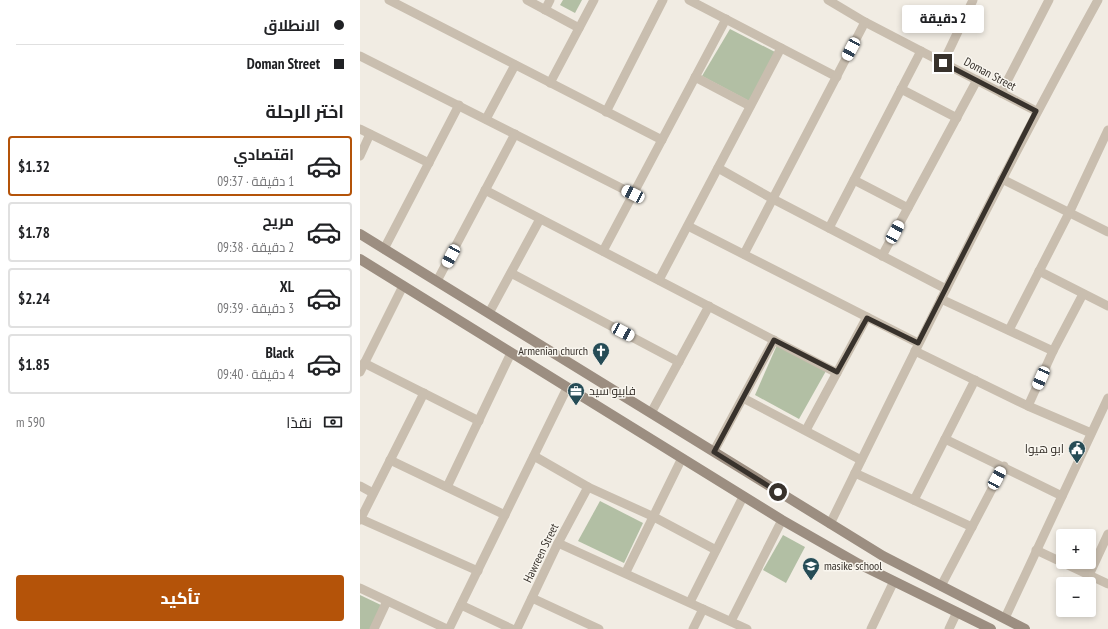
<!DOCTYPE html>
<html lang="ar">
<meta charset="utf-8">
<style>
:root{--surface:#fff;--page:#f2f2f2;--text:#202124;--muted:#757577;--line:#e0e0e0;--accent:#b45309}
body{margin:0;font-family:"PT Sans Narrow",Cairo,sans-serif;background:var(--page);color:var(--text);direction:rtl;height:100vh;display:flex;flex-direction:column;font-size:15px;white-space:nowrap}
*{box-sizing:border-box;margin:0}
p{font-size:13px;color:var(--muted)}
.icon{flex:none;width:22px;height:22px;fill:none;stroke:currentColor;stroke-width:2;stroke-linecap:round;stroke-linejoin:round}
.map{position:relative;flex:1;overflow:hidden;direction:ltr}
.drawer{display:flex;flex-direction:column;background:var(--surface);width:360px}
.drawer>*{flex:none}
.guide{display:grid;align-content:center;height:88px;padding:0 16px;background:var(--surface)}
.buttons{position:absolute;left:696px;top:529px;display:grid;gap:8px}
.buttons a{display:grid;place-items:center;width:40px;height:40px;border-radius:4px;background:var(--surface);box-shadow:0 2px 6px #0003;font-size:20px}
.end{position:absolute;width:18px;height:18px;margin:-9px;border:5px solid #38322c;background:#fff;box-shadow:0 0 0 2px #fff}
.from{border-radius:50%}
.bubble{position:absolute;height:28px;border-radius:4px;background:var(--surface);box-shadow:0 2px 6px #0003;font-size:13px;font-weight:800;line-height:28px;text-align:center;direction:rtl}
.car{position:absolute;width:12px;height:24px;margin:-12px -6px;border-radius:5px;box-shadow:0 0 3px 1px #0007;background:linear-gradient(#fff 24%,#345 0 40%,#fff 0 76%,#345 0 86%,#fff 0)}
.guide b{display:flex;align-items:center;gap:14px;height:38px;font-size:15px}
.guide b+b{border-top:1px solid var(--line)}
.guide i{width:10px;height:10px;background:var(--text)}
ul{padding:0;list-style:none}
li{display:flex;align-items:center;gap:12px;height:60px;margin:0 8px 6px;padding:0 8px;border:2px solid var(--line);border-radius:4px}
li div{flex:1}
li b{display:block;font-size:15px}
li em{font-style:normal;font-weight:800}
li.active{border-color:var(--accent)}
li>.icon{width:36px;height:36px;stroke-width:1.5}
h2{padding:0 16px;font-size:18px;line-height:48px}
.pay{display:flex;align-items:center;gap:10px;height:44px;padding:0 16px;font-size:15px}
.pay p{margin-inline-start:auto}
.action{display:flex;gap:8px;margin-top:auto;padding:8px 16px}
.action a{flex:1;height:46px;border-radius:4px;background:var(--accent);color:#fff;font-size:16px;font-weight:800;line-height:46px;text-align:center}
main{display:flex;flex:1;min-height:0}
.map>svg:first-child{display:block}
.green{fill:#b2bfa4}
.lines{fill:none;stroke-linecap:round;stroke-linejoin:round}
.street{stroke:#c9beaf;stroke-width:9}
.secondary{stroke:#9c8e81;stroke-width:10}
.route{stroke:#38322c;stroke-width:5}
.labels{text-anchor:middle;stroke-width:3;stroke-linejoin:round;paint-order:stroke}
.street-label{font-size:12px;fill:#38322c;stroke:#f9f6ef}
.poi-label{font-size:12px;fill:#38322c;stroke:#f9f6ef;text-anchor:end}
</style>
<main>
<div class="map">
<svg width="748" height="629" viewBox="0 0 748 629">
<rect width="100%" height="100%" fill="#f1ece3"/>
<g class="green">
<polygon points="203,0 222,0 215,13 200,5"/>
<polygon points="370,29 415,52 389,101 342,76"/>
<polygon points="417,345 466,371 439,419 395,395"/>
<polygon points="240,501 283,523 264,563 218,541"/>
<polygon points="423,535 445,547 426,583 403,570"/>
<polygon points="0,595 21,605 10,629 0,629"/>
</g>
<g class="lines">
<g class="street">
<polyline points="29,0 302,140"/>
<polyline points="167,0 219,28"/>
<polyline points="329,0 477,77"/>
<polyline points="468,0 505,22 676,111"/>
<polyline points="185,10 190,0"/>
<polyline points="0,56 273,194"/>
<polyline points="583,63 613,0"/>
<polyline points="335,77 390,106"/>
<polyline points="190,83 234,0"/>
<polyline points="541,89 597,118"/>
<polyline points="641,93 689,0"/>
<polyline points="246,112 303,0"/>
<polyline points="126,119 155,65"/>
<polyline points="0,129 69,163"/>
<polyline points="0,156 10,134"/>
<polyline points="358,168 413,199 586,289"/>
<polyline points="642,179 748,232"/>
<polyline points="494,180 548,208"/>
<polyline points="125,190 477,373"/>
<polyline points="328,226 558,343"/>
<polyline points="469,228 561,51"/>
<polyline points="24,249 99,105"/>
<polyline points="243,251 366,19"/>
<polyline points="384,254 505,22"/>
<polyline points="522,256 617,80"/>
<polyline points="679,271 748,306"/>
<polyline points="151,273 319,362"/>
<polyline points="299,280 421,48"/>
<polyline points="77,281 155,134"/>
<polyline points="581,299 693,351"/>
<polyline points="129,313 180,219"/>
<polyline points="649,330 710,211 748,130"/>
<polyline points="555,351 668,406 731,433"/>
<polyline points="4,363 119,421"/>
<polyline points="0,372 43,286"/>
<polyline points="383,398 501,460"/>
<polyline points="668,406 693,351 723,294"/>
<polyline points="291,413 349,306"/>
<polyline points="446,430 507,317"/>
<polyline points="585,439 702,496"/>
<polyline points="354,451 414,340"/>
<polyline points="174,456 228,487 294,517 356,550"/>
<polyline points="30,460 145,515"/>
<polyline points="495,473 612,527"/>
<polyline points="0,486 13,493"/>
<polyline points="87,487 151,353"/>
<polyline points="554,500 615,380"/>
<polyline points="1,519 118,571"/>
<polyline points="0,520 64,393"/>
<path d="M470,524C556,348 643,172 738,0"/>
<polyline points="198,543 387,629"/>
<polyline points="676,550 748,584"/>
<polyline points="266,572 322,458"/>
<polyline points="729,575 748,534"/>
<polyline points="581,586 644,466"/>
<polyline points="0,588 87,629"/>
<polyline points="172,598 239,629"/>
<polyline points="330,602 383,497"/>
<polyline points="101,605 152,629"/>
<polyline points="645,618 748,398"/>
<polyline points="371,621 422,520"/>
<polyline points="14,629 27,601"/>
<polyline points="89,629 207,388"/>
<polyline points="157,629 198,543 228,487"/>
<polyline points="333,629 343,609"/>
<polyline points="511,629 534,581"/>
<polyline points="589,629 597,612"/>
</g>
<g class="secondary">
<polyline points="0,234 523,556 665,629"/>
<polyline points="0,259 422,520 499,564 631,629"/>
</g>
</g>
<g class="lines">
<polyline class="route" points="418,492 354,452 414,340 477,372 507,318 558,343 676,111 583,63"/>
</g>
<defs>
<symbol id="church-pin" viewBox="-11 -11 22 30"><path d="M0 17L-7.5 6A9.5 9.5 0 1 1 7.5 6Z" fill="#264c56" stroke="#f9f6ef"/><path d="M-1.2-6h2.4v3.5h3.3v2.4h-3.3V6h-2.4V-.1h-3.3v-2.4h3.3Z" fill="#fff"/></symbol>
<symbol id="office-pin" viewBox="-11 -11 22 30"><path d="M0 17L-7.5 6A9.5 9.5 0 1 1 7.5 6Z" fill="#264c56" stroke="#f9f6ef"/><path d="M-6-3h4V-5.5h4V-3h4V5H-6ZM-1-4.5V-3h2v-1.5ZM-6 0V1H6V0Z" fill="#fff"/></symbol>
<symbol id="civic-pin" viewBox="-11 -11 22 30"><path d="M0 17L-7.5 6A9.5 9.5 0 1 1 7.5 6Z" fill="#264c56" stroke="#f9f6ef"/><path d="M-.6-6.5H3V-4.5H.6V-3L4-1V1h2V6H-6V1h2V-1L-.6-3ZM-1.2 2.5V6h2.4V2.5Z" fill="#fff"/></symbol>
<symbol id="school-pin" viewBox="-11 -11 22 30"><path d="M0 17L-7.5 6A9.5 9.5 0 1 1 7.5 6Z" fill="#264c56" stroke="#f9f6ef"/><path d="M0-5L7-2L0 1L-7-2ZM-4 1L0 2.5L4 1V4Q0 6-4 4Z" fill="#fff"/></symbol>
</defs>
<g fill-rule="evenodd">
<use href="#church-pin" x="231" y="341" width="20" height="27"/>
<use href="#office-pin" x="206" y="381" width="20" height="27"/>
<use href="#civic-pin" x="707" y="439" width="20" height="27"/>
<use href="#school-pin" x="441" y="556" width="20" height="27"/>
</g>
<g class="labels">
<g class="street-label">
<text transform="translate(630 74) rotate(28)" y="4">Doman Street</text>
<text transform="translate(181 553) rotate(-64)" y="4">Hawreen Street</text>
</g>
<g class="poi-label">
<text x="228" y="355">Armenian church</text>
<text x="229" y="395" text-anchor="start">فابيو سيد</text>
<text x="704" y="453">ابو هيوا</text>
<text x="464" y="570" text-anchor="start">masike school</text>
</g>
</g>
</svg>
<div class="buttons">
<a>+</a>
<a>−</a>
</div>
<i class="end from" style="left:418px;top:492px"></i>
<i class="end" style="left:583px;top:63px"></i>
<div class="bubble" style="left:542px;top:5px;width:82px">2 دقيقة</div>
<i class="car" style="left:491px;top:49px;rotate:208deg"></i>
<i class="car" style="left:273px;top:194px;rotate:297deg"></i>
<i class="car" style="left:535px;top:232px;rotate:28deg"></i>
<i class="car" style="left:91px;top:256px;rotate:208deg"></i>
<i class="car" style="left:263px;top:332px;rotate:118deg"></i>
<i class="car" style="left:681px;top:378px;rotate:204deg"></i>
<i class="car" style="left:637px;top:478px;rotate:28deg"></i>
</div>
<section class="drawer">
<div class="guide">
<b><i class="from"></i>الانطلاق</b>
<b><i></i>Doman Street</b>
</div>
<h2>اختر الرحلة</h2>
<ul>
<li class="active"><svg class="icon" aria-label="car" viewBox="0 0 24 24"><path d="M5 17H2v-5l4-1 3-4h7l3 4 3 1v5h-3M9 17h6M6 11h13"/><circle cx="7" cy="17" r="2"/><circle cx="17" cy="17" r="2"/></svg><div><b>اقتصادي</b><p>1 دقيقة · 09:37</p></div><em>$1.32</em></li>
<li><svg class="icon" aria-label="car" viewBox="0 0 24 24"><path d="M5 17H2v-5l4-1 3-4h7l3 4 3 1v5h-3M9 17h6M6 11h13"/><circle cx="7" cy="17" r="2"/><circle cx="17" cy="17" r="2"/></svg><div><b>مريح</b><p>2 دقيقة · 09:38</p></div><em>$1.78</em></li>
<li><svg class="icon" aria-label="car" viewBox="0 0 24 24"><path d="M5 17H2v-5l4-1 3-4h7l3 4 3 1v5h-3M9 17h6M6 11h13"/><circle cx="7" cy="17" r="2"/><circle cx="17" cy="17" r="2"/></svg><div><b>XL</b><p>3 دقيقة · 09:39</p></div><em>$2.24</em></li>
<li><svg class="icon" aria-label="car" viewBox="0 0 24 24"><path d="M5 17H2v-5l4-1 3-4h7l3 4 3 1v5h-3M9 17h6M6 11h13"/><circle cx="7" cy="17" r="2"/><circle cx="17" cy="17" r="2"/></svg><div><b>Black</b><p>4 دقيقة · 09:40</p></div><em>$1.85</em></li>
</ul>
<div class="pay"><svg class="icon" aria-label="cash" viewBox="0 0 24 24"><path d="M3 7h18v10H3z"/><circle cx="12" cy="12" r="2"/></svg>نقدًا<p>590 m</p></div>
<div class="action"><a>تأكيد</a></div>
</section>
</main>
